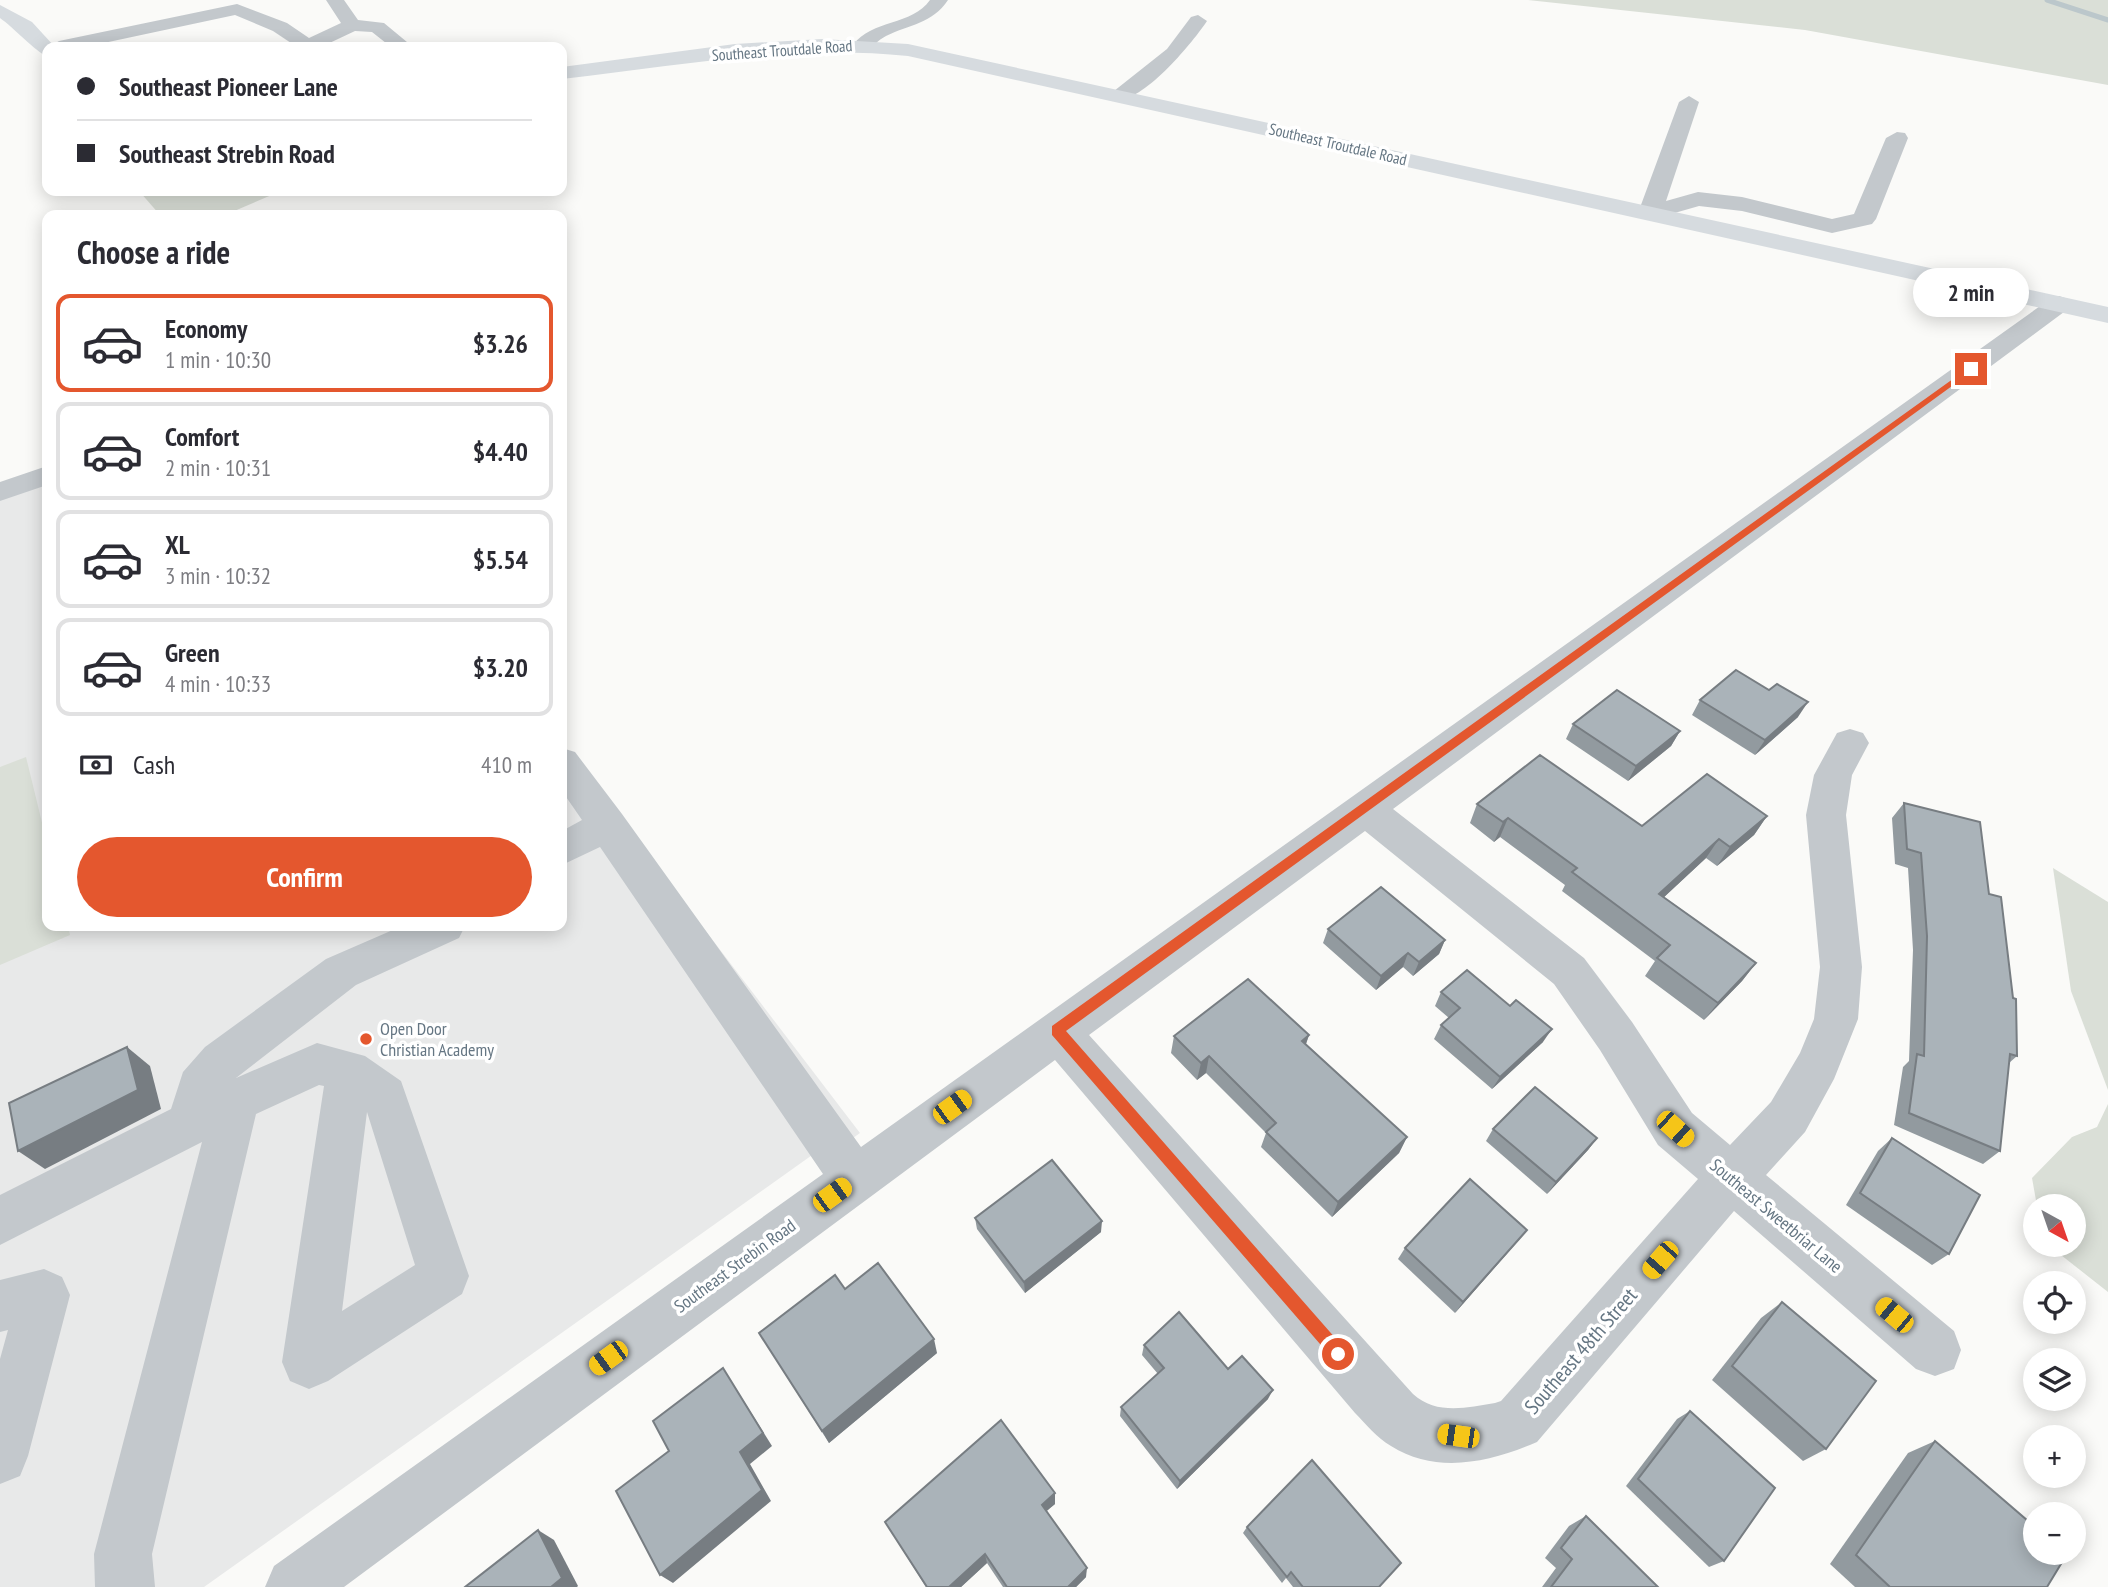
<!DOCTYPE html>
<meta charset="utf-8">
<style>
:root{--surface:#fff;--page:#f7f7f7;--text:#2b2b33;--muted:#7c7c81;--line:#e1e1e2;--accent:#e4572e}
body{margin:0;font-family:"PT Sans Narrow",sans-serif;background:var(--page);color:var(--text);height:100vh;display:flex;flex-direction:column;font-size:26px;white-space:nowrap}
*{box-sizing:border-box;margin:0}
p{font-size:23px;color:var(--muted)}
.icon{flex:none;width:38px;height:38px;fill:none;stroke:currentColor;stroke-width:2;stroke-linecap:round;stroke-linejoin:round}
.map{position:relative;flex:1;overflow:hidden}
.panel{position:absolute;left:42px;top:210px;width:525px;height:721px;display:flex;flex-direction:column;background:var(--surface);border-radius:14px;box-shadow:0 4px 18px #0003}
.panel>*{flex:none}
.banner{position:absolute;left:42px;top:42px;width:525px;height:154px;border-radius:14px;box-shadow:0 4px 18px #0003;display:grid;align-content:center;height:154px;padding:0 35px;background:var(--surface)}
.needle{width:46px;rotate:140deg}
.fabs{position:absolute;left:2023px;top:1194px;display:grid;gap:14px}
.fabs a{display:grid;place-items:center;width:63px;height:63px;border-radius:50%;background:var(--surface);box-shadow:0 4px 18px #0003;font-size:35px}
.end{position:absolute;width:32px;height:32px;margin:-16px;border:9px solid #e4572e;background:#fff;box-shadow:0 0 0 4px #fff}
.from{border-radius:50%}
.bubble{position:absolute;height:49px;border-radius:24px;background:var(--surface);box-shadow:0 4px 18px #0003;font-size:23px;font-weight:800;line-height:49px;text-align:center}
.car{position:absolute;width:21px;height:42px;margin:-21px -10px;border-radius:9px;box-shadow:0 0 5px 2px #0007;background:linear-gradient(#f5c518 24%,#345 0 40%,#f5c518 0 76%,#345 0 86%,#f5c518 0)}
.banner b{display:flex;align-items:center;gap:24px;height:66px;font-size:26px}
.banner b+b{border-top:2px solid var(--line)}
.banner i{width:18px;height:18px;background:var(--text)}
ul{padding:0;list-style:none}
li{display:flex;align-items:center;gap:21px;height:98px;margin:0 14px 10px;padding:0 21px;border:4px solid var(--line);border-radius:14px}
li div{flex:1}
li b{display:block;font-size:26px}
li em{font-style:normal;font-weight:800}
li.selected{border-color:var(--accent)}
li>.icon{width:63px;height:63px;stroke-width:1.5}
h2{padding:0 35px;font-size:32px;line-height:84px}
.pay{display:flex;align-items:center;gap:18px;height:77px;padding:0 35px;font-size:26px}
.pay p{margin-inline-start:auto}
.cta{display:flex;gap:14px;margin-top:auto;padding:14px 35px}
.cta a{flex:1;height:80px;border-radius:42px;background:var(--accent);color:#fff;font-size:28px;font-weight:800;line-height:80px;text-align:center}
.map>svg:first-child{display:block}
.built{fill:#e8e9e9}
.green{fill:#dadfd7}
.lines{fill:none;stroke-linecap:round;stroke-linejoin:round}
.stream{stroke:#bbc7cb;stroke-width:5}
.minor{fill:#c3c8cc;fill-rule:evenodd}
.major{fill:#d6dbdf;fill-rule:evenodd}
.wall{fill:#929a9f}
.shaded-wall{fill:#777d82}
.building{fill:#aab3b9;stroke:#777d82;stroke-width:2}
.route{fill:#e4572e}
.poi-dot{fill:#e4572e;stroke:#fff;stroke-width:2.5}
.labels{text-anchor:middle;stroke-width:7;stroke-linejoin:round;paint-order:stroke}
.far-street-label{font-size:16px;fill:#657683;stroke:#fff}
.poi-label{font-size:18px;fill:#657683;stroke:#fff;text-anchor:start}
.street-label{font-size:18px;fill:#657683;stroke:#fff}
.near-street-label{font-size:21px;fill:#657683;stroke:#fff}
</style>
<div class="map">
<svg width="2108" height="1587" viewBox="0 0 2108 1587">
<rect width="100%" height="100%" fill="#fafaf8"/>
<polygon class="built" points="47,469 47,926 562,926 562,743 860,1133 821,1161 815,1153 204,1587 0,1587 0,485"/>
<g class="green">
<polygon points="1528,0 2108,0 2108,85 1805,30"/>
<polygon points="139,191 281,191 225,215 160,215"/>
<polygon points="26,757 47,843 47,926 68,926 70,935 0,965 0,767"/>
<polygon points="2053,868 2108,902 2108,1090 2071,991"/>
<polygon points="2108,1104 2108,1292 2047,1244 2074,1244 2074,1206 2037,1206 2032,1178 2072,1137 2097,1127"/>
</g>
<g class="lines">
<polyline class="stream" points="2047,0 2108,20"/>
<g class="minor">
<polygon points="326,0 344,0 358,20 384,23 413,47 391,47 372,32 355,31 321,47 297,47 273,31 235,15 85,47 49,47 59,41 237,4 287,23 309,38 341,23"/>
<path d="M930,0H948C932,24 910,24 886,36C878,40 872,48 863,51L853,45C872,19 912,26 930,0Z"/>
<path d="M1198,15L1207,21C1193,42 1141,106 1114,99L1111,95L1114,91L1167,49L1191,17Z"/>
<polygon points="1689,96 1699,102 1666,201 1698,192 1742,197 1832,219 1854,214 1886,138 1897,132 1905,133 1908,138 1876,219 1872,224 1832,233 1742,211 1699,206 1650,220 1642,218 1638,213 1679,102"/>
<path d="M2059,296L2068,299L2072,304L2068,309L1393,809L1584,958L1632,1022L1692,1113L1730,1145L1771,1102L1800,1053L1814,1019L1820,967L1806,815L1814,775L1837,733L1850,729L1863,733L1869,743L1852,775L1846,815L1862,967L1858,1019L1834,1079L1805,1132L1766,1175L1954,1331L1961,1350L1954,1369L1935,1376L1916,1369L1734,1211L1537,1442C1491,1462 1437,1475 1391,1446C1377,1438 1366,1424 1355,1413L1055,1060L344,1587H265L274,1566L823,1174L600,847L562,865V831L582,820L562,791V748L575,752L622,814L861,1147L2050,299ZM1365,831L1554,984L1600,1050L1658,1145L1698,1179L1501,1401L1495,1403C1466,1408 1436,1415 1413,1394L1089,1035Z"/>
<polygon points="47,466 47,485 0,501 0,482"/>
<path d="M402,926H465L459,938L356,985L236,1078L317,1043L365,1056L401,1081L469,1276L462,1294L328,1381L309,1389L290,1381L282,1362L324,1086L319,1085L256,1114L152,1554L155,1587H95L94,1554L202,1142L0,1245V1195L171,1109L183,1072L205,1047L326,959ZM367,1112L415,1265L342,1311Z"/>
<polygon points="44,1269 62,1277 70,1295 28,1456 20,1476 0,1484 0,1359 8,1330 0,1332 0,1280"/>
</g>
<g class="major">
<path d="M0,5L32,22L54,46L47,47V56C37,53 13,27 0,18Z"/>
<path d="M822,39L908,44L2108,307V323L908,56C790,44 678,66 562,79V67L735,44Z"/>
</g>
</g>
<g class="wall">
<polygon points="1769,690 1798,717 1755,755 1692,715 1700,700"/>
<polygon points="1573,724 1680,731 1671,746 1628,781 1566,739"/>
<polygon points="1904,803 1989,894 2017,1056 2009,1063 2000,1151 1983,1164 1894,1125 1903,1067 1909,1061 1913,950 1908,868 1895,864 1892,818"/>
<polygon points="1477,804 1642,826 1767,816 1754,835 1717,866 1706,858 1664,897 1756,963 1742,981 1704,1020 1645,976 1655,961 1562,891 1565,885 1500,837 1494,842 1470,823"/>
<polygon points="1328,929 1445,940 1439,954 1413,976 1403,967 1376,990 1323,943"/>
<polygon points="1441,992 1510,1006 1543,1042 1492,1089 1434,1039 1441,1025 1449,1018 1435,1006"/>
<polygon points="1309,1035 1306,1044 1407,1137 1399,1153 1332,1217 1261,1147 1266,1133 1206,1073 1197,1080 1171,1053 1174,1036"/>
<polygon points="1493,1129 1597,1138 1588,1150 1547,1194 1486,1141"/>
<polygon points="1892,1138 1949,1254 1932,1265 1846,1205 1878,1151"/>
<polygon points="975,1218 1101,1232 1025,1293 977,1229"/>
<polygon points="1527,1230 1455,1313 1398,1259 1405,1248"/>
<polygon points="1782,1302 1826,1449 1803,1461 1712,1380 1761,1318"/>
<polygon points="759,1333 937,1353 829,1443"/>
<polygon points="1144,1345 1228,1369 1268,1399 1177,1489 1120,1416 1121,1407 1158,1374 1142,1355"/>
<polygon points="1690,1411 1724,1561 1709,1567 1626,1486 1677,1419"/>
<polygon points="1935,1441 2047,1587 1855,1587 1830,1564 1908,1453"/>
<polygon points="1055,1504 1046,1511 1086,1577 1076,1587 1003,1587 987,1563 961,1587 926,1587 885,1522"/>
<polygon points="1586,1516 1658,1587 1542,1587 1556,1568 1545,1558 1569,1526"/>
<polygon points="1247,1527 1379,1587 1293,1587 1286,1578 1282,1583 1243,1533"/>
</g>
<g class="shaded-wall">
<polygon points="1808,702 1798,717 1755,755 1765,740"/>
<polygon points="1680,731 1671,746 1628,781 1636,766"/>
<polygon points="1767,816 1754,835 1717,866 1730,847"/>
<polygon points="1508,818 1500,837 1494,842 1503,822"/>
<polygon points="1719,839 1706,858 1647,913 1659,894"/>
<polygon points="1445,940 1439,954 1413,976 1419,962"/>
<polygon points="1408,953 1403,967 1376,990 1381,976"/>
<polygon points="1756,963 1742,981 1704,1020 1718,1003"/>
<polygon points="1552,1029 1543,1042 1492,1089 1500,1077"/>
<polygon points="1309,1035 1303,1052 1302,1041"/>
<polygon points="127,1047 150,1066 161,1109 45,1169 18,1151"/>
<polygon points="1209,1056 1206,1073 1197,1080 1201,1063"/>
<polygon points="1407,1137 1399,1153 1332,1217 1338,1202"/>
<polygon points="1597,1138 1588,1150 1547,1194 1556,1182"/>
<polygon points="1102,1221 1101,1232 1025,1293 1024,1282"/>
<polygon points="1527,1230 1518,1241 1455,1313 1463,1302"/>
<polygon points="934,1339 937,1353 829,1443 822,1431"/>
<polygon points="723,1368 772,1446 750,1464 771,1501 673,1583 660,1575 740,1452"/>
<polygon points="1273,1390 1268,1399 1177,1489 1180,1481"/>
<polygon points="1055,1493 1055,1504 1042,1515 1042,1505"/>
<polygon points="538,1530 554,1540 578,1586 577,1587 551,1587"/>
<polygon points="985,1554 987,1563 961,1587 949,1587"/>
<polygon points="1087,1568 1086,1577 1076,1587 1068,1587"/>
</g>
<g class="building">
<polygon points="1736,670 1769,690 1777,684 1808,702 1765,740 1700,700"/>
<polygon points="1617,690 1680,731 1636,766 1573,724"/>
<polygon points="1540,755 1642,826 1707,774 1767,816 1730,847 1719,839 1659,894 1756,963 1718,1003 1657,958 1670,945 1572,872 1577,868 1508,818 1503,822 1477,804"/>
<polygon points="1904,803 1980,822 1989,894 2001,897 2013,998 2016,999 2017,1056 2010,1054 2000,1151 1909,1113 1917,1054 1924,1056 1927,936 1921,853 1907,849"/>
<polygon points="1381,887 1445,940 1419,962 1408,953 1381,976 1328,929"/>
<polygon points="1467,970 1510,1006 1516,1000 1552,1029 1500,1077 1441,1025 1460,1008 1441,992"/>
<polygon points="1248,979 1309,1035 1302,1041 1407,1137 1338,1202 1266,1132 1276,1123 1209,1056 1201,1063 1174,1036"/>
<polygon points="127,1047 138,1090 18,1151 9,1103"/>
<polygon points="1535,1087 1597,1138 1556,1182 1493,1129"/>
<polygon points="1892,1138 1980,1195 1949,1254 1860,1193"/>
<polygon points="1052,1160 1102,1221 1024,1282 975,1218"/>
<polygon points="1470,1179 1527,1230 1463,1302 1405,1248"/>
<polygon points="878,1263 934,1339 822,1431 759,1333 835,1275 845,1289"/>
<polygon points="1782,1302 1876,1381 1826,1449 1732,1366"/>
<polygon points="1179,1312 1228,1369 1242,1356 1273,1390 1180,1481 1121,1407 1164,1368 1144,1345"/>
<polygon points="723,1368 763,1433 740,1452 762,1490 660,1575 616,1491 669,1451 653,1421"/>
<polygon points="1690,1411 1775,1488 1724,1561 1638,1479"/>
<polygon points="1001,1420 1055,1493 1042,1505 1087,1568 1068,1587 1007,1587 985,1554 949,1587 927,1587 885,1522"/>
<polygon points="1935,1441 2035,1527 2035,1552 2064,1552 2067,1554 2047,1587 1890,1587 1856,1555"/>
<polygon points="1312,1460 1401,1563 1379,1587 1303,1587 1291,1572 1287,1577 1247,1527"/>
<polygon points="1586,1516 1658,1587 1551,1587 1572,1559 1561,1548"/>
<polygon points="538,1530 562,1578 551,1587 465,1587"/>
</g>
<polygon class="route" points="1971,366 1974,370 1066,1031 1344,1348 1344,1359 1333,1359 1052,1035 1052,1026"/>
<circle class="poi-dot" cx="366" cy="1039" r="7"/>
<g class="labels">
<g class="far-street-label">
<text transform="translate(782 50) rotate(-4)" y="6">Southeast Troutdale Road</text>
<text transform="translate(1338 144) rotate(13)" y="6">Southeast Troutdale Road</text>
</g>
<g class="poi-label">
<text x="380" y="1035">Open Door<tspan x="380" dy="21">Christian Academy</tspan></text>
</g>
<g class="street-label">
<text transform="translate(1776 1216) rotate(40)" y="6">Southeast Sweetbriar Lane</text>
<text transform="translate(735 1266) rotate(-36)" y="6">Southeast Strebin Road</text>
</g>
<g class="near-street-label">
<text transform="translate(1581 1351) rotate(-49)" y="7">Southeast 48th Street</text>
</g>
</g>
</svg>
<div class="fabs">
<a><svg class="needle" viewBox="-14 -14 28 28"><path d="M0-13l5 13h-10z" fill="#e53935"/><path d="M0 13l5-13h-10z" fill="#7c7c81"/></svg></a>
<a><svg class="icon" aria-label="locate" viewBox="0 0 24 24"><circle cx="12" cy="12" r="6"/><path d="M12 2v4M12 18v4M2 12h4M18 12h4"/></svg></a>
<a><svg class="icon" aria-label="layers" viewBox="0 0 24 24"><path d="M12 4l9 5-9 5-9-5zM3 14l9 5 9-5"/></svg></a>
<a>+</a>
<a>−</a>
</div>
<i class="end from" style="left:1338px;top:1354px"></i>
<i class="end" style="left:1971px;top:369px"></i>
<div class="bubble" style="left:1913px;top:268px;width:116px">2 min</div>
<i class="car" style="left:952px;top:1107px;rotate:54deg"></i>
<i class="car" style="left:1675px;top:1129px;rotate:132deg"></i>
<i class="car" style="left:832px;top:1195px;rotate:54deg"></i>
<i class="car" style="left:1660px;top:1260px;rotate:221deg"></i>
<i class="car" style="left:1894px;top:1315px;rotate:310deg"></i>
<i class="car" style="left:608px;top:1358px;rotate:234deg"></i>
<i class="car" style="left:1458px;top:1436px;rotate:278deg"></i>
<div class="banner">
<b><i class="from"></i>Southeast Pioneer Lane</b>
<b><i></i>Southeast Strebin Road</b>
</div>
<section class="panel">
<h2>Choose a ride</h2>
<ul>
<li class="selected"><svg class="icon" aria-label="car" viewBox="0 0 24 24"><path d="M5 17H2v-5l4-1 3-4h7l3 4 3 1v5h-3M9 17h6M6 11h13"/><circle cx="7" cy="17" r="2"/><circle cx="17" cy="17" r="2"/></svg><div><b>Economy</b><p>1 min · 10:30</p></div><em>$3.26</em></li>
<li><svg class="icon" aria-label="car" viewBox="0 0 24 24"><path d="M5 17H2v-5l4-1 3-4h7l3 4 3 1v5h-3M9 17h6M6 11h13"/><circle cx="7" cy="17" r="2"/><circle cx="17" cy="17" r="2"/></svg><div><b>Comfort</b><p>2 min · 10:31</p></div><em>$4.40</em></li>
<li><svg class="icon" aria-label="car" viewBox="0 0 24 24"><path d="M5 17H2v-5l4-1 3-4h7l3 4 3 1v5h-3M9 17h6M6 11h13"/><circle cx="7" cy="17" r="2"/><circle cx="17" cy="17" r="2"/></svg><div><b>XL</b><p>3 min · 10:32</p></div><em>$5.54</em></li>
<li><svg class="icon" aria-label="car" viewBox="0 0 24 24"><path d="M5 17H2v-5l4-1 3-4h7l3 4 3 1v5h-3M9 17h6M6 11h13"/><circle cx="7" cy="17" r="2"/><circle cx="17" cy="17" r="2"/></svg><div><b>Green</b><p>4 min · 10:33</p></div><em>$3.20</em></li>
</ul>
<div class="pay"><svg class="icon" aria-label="cash" viewBox="0 0 24 24"><path d="M3 7h18v10H3z"/><circle cx="12" cy="12" r="2"/></svg>Cash<p>410 m</p></div>
<div class="cta"><a>Confirm</a></div>
</section>
</div>
